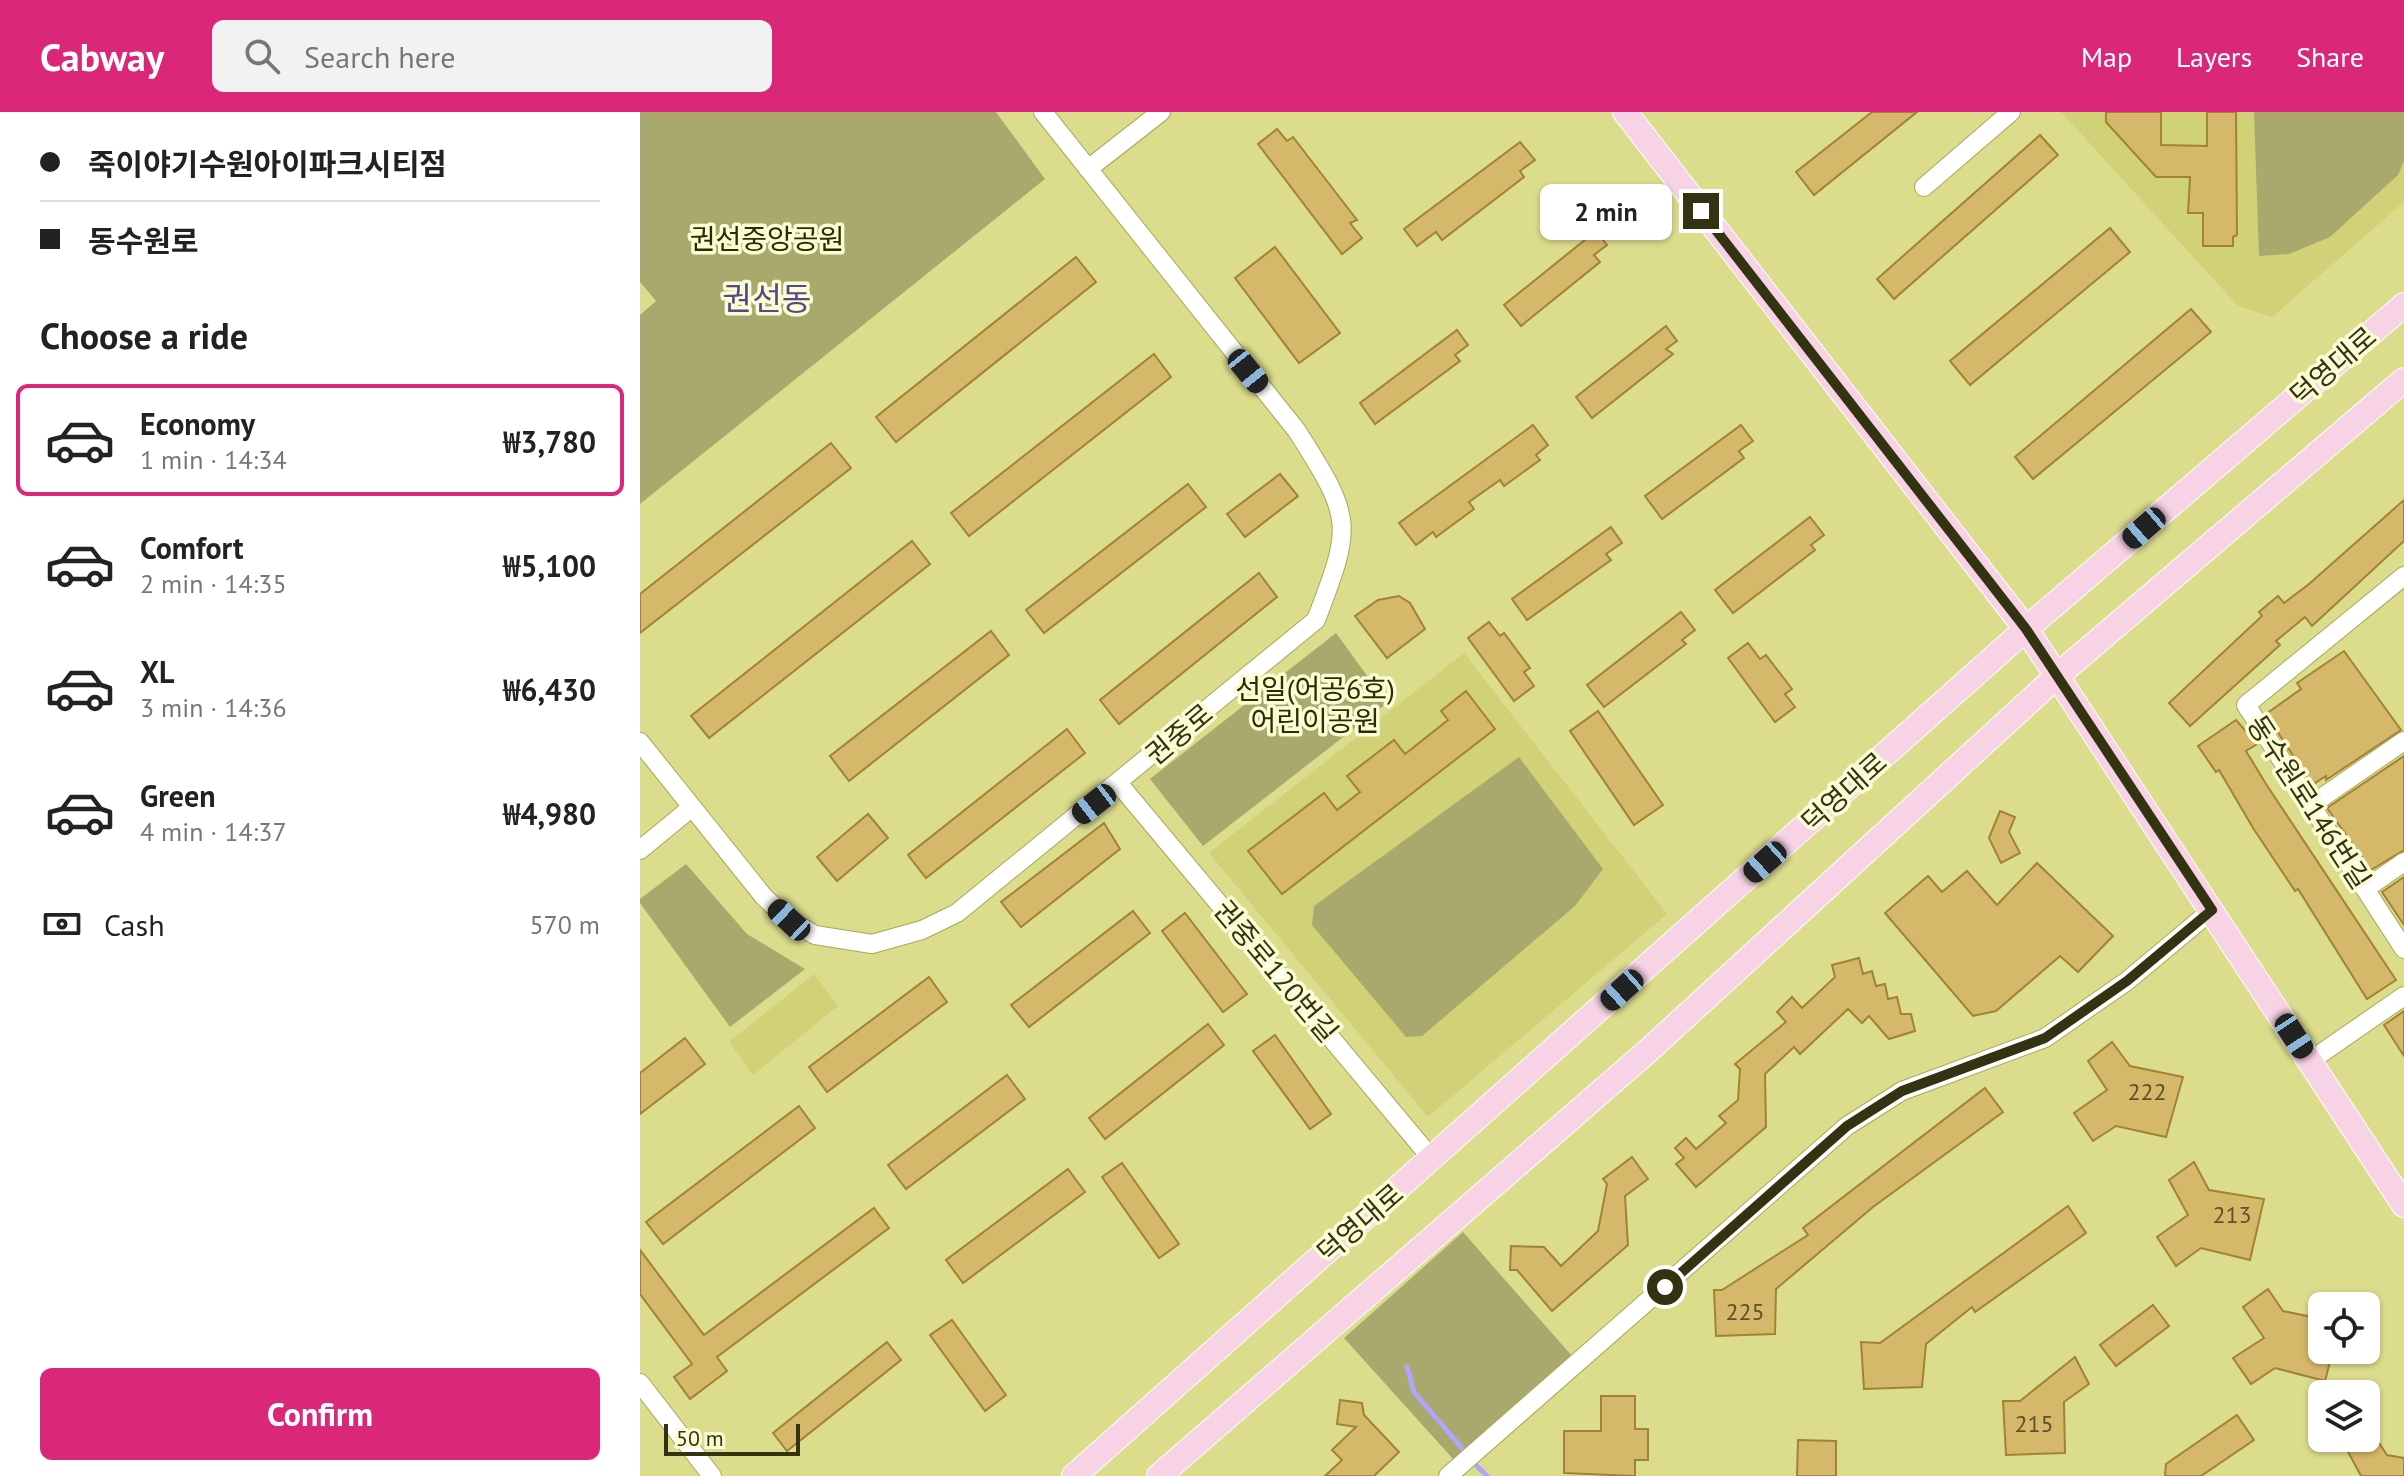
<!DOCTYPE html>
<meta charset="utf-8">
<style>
:root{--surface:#fff;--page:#f2f2f2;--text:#222;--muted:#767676;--line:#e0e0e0;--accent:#db2777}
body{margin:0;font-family:"PT Sans","Noto Sans KR",sans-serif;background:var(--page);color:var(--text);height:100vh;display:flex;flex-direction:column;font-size:30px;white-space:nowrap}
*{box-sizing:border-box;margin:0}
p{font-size:26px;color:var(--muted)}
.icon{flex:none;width:44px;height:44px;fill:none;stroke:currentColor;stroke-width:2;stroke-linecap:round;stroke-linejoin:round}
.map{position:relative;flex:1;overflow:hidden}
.details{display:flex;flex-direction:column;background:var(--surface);width:640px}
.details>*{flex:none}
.hud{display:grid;align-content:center;height:176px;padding:0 40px;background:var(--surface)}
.buttons{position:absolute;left:1668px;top:1180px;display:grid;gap:16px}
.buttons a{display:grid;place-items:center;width:72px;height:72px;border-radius:12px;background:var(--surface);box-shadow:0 2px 6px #0004;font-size:40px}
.scale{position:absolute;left:24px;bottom:20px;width:136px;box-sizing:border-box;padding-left:8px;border:4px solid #333312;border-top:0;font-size:22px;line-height:28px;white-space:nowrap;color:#333312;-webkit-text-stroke:6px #fafcd4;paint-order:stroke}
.end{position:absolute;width:36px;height:36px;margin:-18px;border:10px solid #333312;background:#fff;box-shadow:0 0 0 4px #fff}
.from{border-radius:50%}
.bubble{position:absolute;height:56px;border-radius:12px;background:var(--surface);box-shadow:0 2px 6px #0004;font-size:26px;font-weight:600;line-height:56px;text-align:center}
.car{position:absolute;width:24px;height:48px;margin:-24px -12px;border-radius:10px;box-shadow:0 0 6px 2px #0007;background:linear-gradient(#222 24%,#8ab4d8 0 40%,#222 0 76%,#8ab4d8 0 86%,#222 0)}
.hud b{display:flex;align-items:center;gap:28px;height:76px;font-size:30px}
.hud b+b{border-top:2px solid var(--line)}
.hud i{width:20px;height:20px;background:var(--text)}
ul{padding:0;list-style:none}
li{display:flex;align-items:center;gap:24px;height:112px;margin:0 16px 12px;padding:0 24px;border:4px solid transparent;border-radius:12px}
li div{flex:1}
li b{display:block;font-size:30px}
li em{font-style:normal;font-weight:600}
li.active{border-color:var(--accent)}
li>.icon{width:72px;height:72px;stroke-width:1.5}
h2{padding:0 40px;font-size:36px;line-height:96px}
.pay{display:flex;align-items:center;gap:20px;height:88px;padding:0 40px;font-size:30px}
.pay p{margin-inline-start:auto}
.button{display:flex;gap:16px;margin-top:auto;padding:16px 40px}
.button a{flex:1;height:92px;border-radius:12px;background:var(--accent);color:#fff;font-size:32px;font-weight:600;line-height:92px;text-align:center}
header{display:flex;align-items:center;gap:48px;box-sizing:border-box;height:112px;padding:0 40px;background:var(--accent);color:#fff}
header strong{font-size:38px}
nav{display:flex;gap:44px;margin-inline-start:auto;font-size:28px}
.search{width:560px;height:72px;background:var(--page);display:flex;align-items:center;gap:20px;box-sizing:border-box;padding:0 28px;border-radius:12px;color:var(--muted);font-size:30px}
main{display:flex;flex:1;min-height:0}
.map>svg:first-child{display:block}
.built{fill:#d1d177}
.green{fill:#a9a96d}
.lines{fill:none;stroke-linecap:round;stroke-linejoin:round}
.stream{stroke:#b0a5fc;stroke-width:5}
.building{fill:#d6b86b;stroke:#a08334;stroke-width:2}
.minor-casing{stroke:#a8a858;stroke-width:20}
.major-casing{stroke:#fff;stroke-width:26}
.minor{stroke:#fff;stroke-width:18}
.major{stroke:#f8d3e5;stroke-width:24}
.route{stroke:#333312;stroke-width:10}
.labels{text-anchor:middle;stroke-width:7;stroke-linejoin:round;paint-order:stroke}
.number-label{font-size:24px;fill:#5c5428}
.park-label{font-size:28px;fill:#2d2c00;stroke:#fafcd4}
.street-label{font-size:28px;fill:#333312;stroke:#fafcd4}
.quarter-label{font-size:32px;fill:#534987;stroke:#fafcd4}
</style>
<header>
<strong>Cabway</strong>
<div class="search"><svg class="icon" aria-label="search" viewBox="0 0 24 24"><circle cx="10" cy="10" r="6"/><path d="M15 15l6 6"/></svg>Search here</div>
<nav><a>Map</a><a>Layers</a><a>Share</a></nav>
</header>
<main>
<section class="details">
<div class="hud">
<b><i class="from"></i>죽이야기수원아이파크시티점</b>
<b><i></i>동수원로</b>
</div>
<h2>Choose a ride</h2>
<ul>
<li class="active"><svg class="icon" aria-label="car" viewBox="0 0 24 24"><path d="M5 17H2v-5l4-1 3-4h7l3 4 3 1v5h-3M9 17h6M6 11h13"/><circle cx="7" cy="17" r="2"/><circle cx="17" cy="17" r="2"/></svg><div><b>Economy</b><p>1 min · 14:34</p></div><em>₩3,780</em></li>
<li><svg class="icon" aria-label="car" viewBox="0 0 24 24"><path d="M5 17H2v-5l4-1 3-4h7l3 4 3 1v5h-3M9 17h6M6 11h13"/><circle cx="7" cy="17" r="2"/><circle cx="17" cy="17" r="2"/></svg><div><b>Comfort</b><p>2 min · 14:35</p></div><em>₩5,100</em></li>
<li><svg class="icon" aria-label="car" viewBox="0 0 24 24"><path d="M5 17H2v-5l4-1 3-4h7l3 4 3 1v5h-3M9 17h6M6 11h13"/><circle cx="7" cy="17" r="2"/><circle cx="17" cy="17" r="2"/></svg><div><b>XL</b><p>3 min · 14:36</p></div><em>₩6,430</em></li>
<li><svg class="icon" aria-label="car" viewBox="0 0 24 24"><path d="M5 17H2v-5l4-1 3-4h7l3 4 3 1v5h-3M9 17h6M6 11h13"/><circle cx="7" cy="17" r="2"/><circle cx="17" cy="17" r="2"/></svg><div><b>Green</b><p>4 min · 14:37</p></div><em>₩4,980</em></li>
</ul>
<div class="pay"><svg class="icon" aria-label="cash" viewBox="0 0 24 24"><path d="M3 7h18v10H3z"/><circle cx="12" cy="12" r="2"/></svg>Cash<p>570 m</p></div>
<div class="button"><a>Confirm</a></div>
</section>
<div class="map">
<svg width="1764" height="1364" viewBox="0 0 1764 1364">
<rect width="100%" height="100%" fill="#dcdd8c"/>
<g class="built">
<polygon points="1421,0 1764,0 1764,90 1632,205 1598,194"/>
<polygon points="824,541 1027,802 788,1005 569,741"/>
<polygon points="174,862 198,894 113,963 89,930"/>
</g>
<g class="green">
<polygon points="0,0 356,0 405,67 0,392 0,203 16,189 0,170"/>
<polygon points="1614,0 1764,0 1764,49 1758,63 1690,125 1649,142 1619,144"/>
<polygon points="696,521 747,591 563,734 510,667"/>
<polygon points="879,645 963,757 935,794 782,924 766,925 672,813 674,794"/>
<polygon points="46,752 107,822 165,857 90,915 0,791 0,787"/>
<polygon points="823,1120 932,1244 814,1348 704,1226"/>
</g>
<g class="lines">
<g class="stream">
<polyline points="767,1255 774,1280 826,1341"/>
<polyline points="832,1349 847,1364"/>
</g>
</g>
<g class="building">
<polygon points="1232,0 1277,0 1174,83 1156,60"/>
<polygon points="1466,0 1521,0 1521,33 1567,34 1567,0 1596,0 1597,123 1593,125 1593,134 1563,134 1563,101 1548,101 1550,65 1516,65 1466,10"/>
<polygon points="637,17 647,29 653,25 717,108 710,111 722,126 702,142 618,32"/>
<polygon points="1400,23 1418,43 1254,187 1237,167"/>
<polygon points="880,30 895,48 880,59 884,65 802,128 796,120 777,134 764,117"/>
<polygon points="1470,116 1490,140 1330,273 1310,249"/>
<polygon points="956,119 967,133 954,143 960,150 881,214 864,193"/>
<polygon points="635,135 700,221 659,251 595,166"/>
<polygon points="436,145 456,170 256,330 236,305"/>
<polygon points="1551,197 1571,220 1393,367 1375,345"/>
<polygon points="1026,214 1037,229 1026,237 1033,242 952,306 936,285"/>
<polygon points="817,218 828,233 815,243 820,249 735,312 720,291"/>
<polygon points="514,242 531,265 329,424 311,401"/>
<polygon points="893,313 908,333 896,343 900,348 864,374 860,368 829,390 834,397 796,425 793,420 776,433 759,411"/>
<polygon points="1101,313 1113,329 1099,339 1104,346 1022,407 1005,384"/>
<polygon points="191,331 211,356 0,521 0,482"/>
<polygon points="640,362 658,384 605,425 587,402"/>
<polygon points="548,372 566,395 404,521 386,498"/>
<polygon points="1764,388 1764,429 1672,514 1665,505 1636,529 1640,533 1550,614 1529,591 1622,504 1619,500 1638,484 1644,491 1669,472"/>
<polygon points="1170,405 1184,423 1171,433 1175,438 1093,501 1075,478"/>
<polygon points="971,415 982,431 966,442 971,448 887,508 872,487"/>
<polygon points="272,429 290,452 69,626 51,604"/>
<polygon points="619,461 637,485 479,612 460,588"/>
<polygon points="759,484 770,491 785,517 747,546 715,504 738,488"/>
<polygon points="1041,500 1055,518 1042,528 1046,532 964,595 947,573"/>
<polygon points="849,510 860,524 864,521 890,556 884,560 894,574 874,589 828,526"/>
<polygon points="351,519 369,543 209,669 190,644"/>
<polygon points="1108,531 1120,547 1126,543 1152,577 1145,582 1155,595 1135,610 1088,546"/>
<polygon points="1704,539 1761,618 1686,668 1686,664 1672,673 1626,602 1661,577 1657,571"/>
<polygon points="826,579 855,617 642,782 608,739 684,681 697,698 720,680 707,664 754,628 765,642 808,608 801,599"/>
<polygon points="958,599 1023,693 994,713 930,619"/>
<polygon points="1596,608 1617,632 1606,639 1626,672 1756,868 1727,887 1658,777 1655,779 1613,716 1579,658 1576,660 1558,634"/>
<polygon points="427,617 445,641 286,766 268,743"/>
<polygon points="1764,644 1764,738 1731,758 1687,696"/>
<polygon points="1360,699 1375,705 1369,720 1380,741 1361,751 1349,726"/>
<polygon points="228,702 248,726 197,769 177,745"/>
<polygon points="464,711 480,737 381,815 361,790"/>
<polygon points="1397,751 1473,824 1438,860 1420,844 1356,899 1333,904 1245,801 1288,764 1302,780 1327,759 1357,793"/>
<polygon points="1764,765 1764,813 1742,780"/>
<polygon points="493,799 510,821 389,915 371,893"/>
<polygon points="545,801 607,882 583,900 522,819"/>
<polygon points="1219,846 1223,862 1232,859 1236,874 1245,872 1248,887 1257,885 1261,902 1271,902 1275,919 1249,927 1229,904 1222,911 1208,897 1160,942 1154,935 1125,962 1126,1015 1056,1075 1036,1052 1044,1046 1035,1036 1046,1026 1056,1037 1086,1011 1079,1004 1098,988 1100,957 1095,952 1146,910 1137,900 1152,885 1162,896 1195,865 1192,853"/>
<polygon points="289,865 307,890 187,980 169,955"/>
<polygon points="1764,899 1764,944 1744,913"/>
<polygon points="568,912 584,933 465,1027 449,1006"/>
<polygon points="635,923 691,1002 670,1017 613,939"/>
<polygon points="45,926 65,952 0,1002 0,961"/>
<polygon points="1472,930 1490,954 1543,965 1526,1025 1476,1014 1453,1029 1434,1001 1467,978 1448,949"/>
<polygon points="367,963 385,987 266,1077 248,1053"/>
<polygon points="1345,976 1363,1000 1233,1095 1136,1177 1135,1222 1076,1224 1074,1178 1082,1178 1168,1123 1163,1116"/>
<polygon points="159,994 175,1016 23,1132 6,1110"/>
<polygon points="992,1045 1008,1067 985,1084 988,1133 912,1199 877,1158 870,1158 871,1134 904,1135 921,1154 958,1119 967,1072 963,1067"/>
<polygon points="1554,1050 1569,1078 1624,1087 1610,1148 1561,1136 1536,1154 1517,1125 1548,1103 1529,1068"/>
<polygon points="482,1051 539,1132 519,1146 462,1065"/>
<polygon points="428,1057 445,1080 323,1171 306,1148"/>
<polygon points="1428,1094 1446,1121 1335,1200 1332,1195 1286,1232 1282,1275 1224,1277 1221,1230 1240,1231"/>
<polygon points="234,1096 249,1116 77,1245 87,1259 50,1287 34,1265 52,1252 0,1182 0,1138 64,1223"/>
<polygon points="1628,1177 1643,1199 1682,1207 1682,1238 1693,1238 1685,1269 1635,1256 1611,1272 1593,1246 1624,1226 1603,1195"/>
<polygon points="1513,1193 1529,1214 1476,1254 1460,1233"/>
<polygon points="312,1208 366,1283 345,1299 290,1223"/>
<polygon points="247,1230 261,1248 147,1339 133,1321"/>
<polygon points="1435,1245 1449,1272 1424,1290 1425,1341 1366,1343 1363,1289 1380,1289"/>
<polygon points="961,1284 995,1284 995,1317 1008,1317 1008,1348 995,1348 995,1364 924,1361 924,1319 961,1319"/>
<polygon points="700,1288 722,1291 724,1303 759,1340 734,1364 685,1364 702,1348 692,1338 716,1315 697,1312"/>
<polygon points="1597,1303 1614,1328 1561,1364 1525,1364 1526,1352"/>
<polygon points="1730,1317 1747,1343 1764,1346 1764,1364 1721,1364 1706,1336 1719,1326 1726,1326"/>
<polygon points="1158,1328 1196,1329 1196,1364 1157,1364"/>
</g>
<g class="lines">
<defs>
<g id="minor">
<polyline points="448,57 521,0"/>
<polyline points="1284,75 1371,0"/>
<polyline points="1764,464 1606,593 1764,837"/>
<path d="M0,630L124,785L149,808L175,823L232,832L282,818L317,801L676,508C713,412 713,407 657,319L403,0"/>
<polyline points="479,672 792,1047"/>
<polyline points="1671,693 1764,629"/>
<polyline points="0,738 51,696"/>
<polyline points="1725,777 1764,750"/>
<polyline points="1670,949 1764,884"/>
<polyline points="0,1271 72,1364"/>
<polyline points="808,1364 1207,1014 1262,979 1405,926 1487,869 1572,798"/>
</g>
<g id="major">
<polyline points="985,0 1386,517 1764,1093"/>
<polyline points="434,1364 1386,517 1764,193"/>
<polyline points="519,1364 1009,938 1417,564 1764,268"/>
</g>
</defs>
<use href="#minor" class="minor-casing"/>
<use href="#major" class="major-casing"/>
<use href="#minor" class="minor"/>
<use href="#major" class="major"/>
</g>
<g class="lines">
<polyline class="route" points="1025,1175 1207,1014 1262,979 1405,926 1487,869 1572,798 1386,517 1061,99"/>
</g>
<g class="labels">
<g class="number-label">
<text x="1507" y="988">222</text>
<text x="1592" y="1111">213</text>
<text x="1105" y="1208">225</text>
<text x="1394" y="1320">215</text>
</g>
<g class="park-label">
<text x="127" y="137">권선중앙공원</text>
<text x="675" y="587">선일(어공6호)<tspan x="675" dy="32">어린이공원</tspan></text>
</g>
<g class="street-label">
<text transform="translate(1693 254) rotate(-41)" y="10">덕영대로</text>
<text transform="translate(539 622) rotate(-40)" y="10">권중로</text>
<text transform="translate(1204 680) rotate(-42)" y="10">덕영대로</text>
<text transform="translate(1669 690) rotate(57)" y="10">동수원로146번길</text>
<text transform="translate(636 859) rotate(50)" y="10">권중로120번길</text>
<text transform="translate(720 1111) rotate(-41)" y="10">덕영대로</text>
</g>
<g class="quarter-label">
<text x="127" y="198">권선동</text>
</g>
</g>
</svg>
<div class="buttons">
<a><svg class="icon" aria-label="locate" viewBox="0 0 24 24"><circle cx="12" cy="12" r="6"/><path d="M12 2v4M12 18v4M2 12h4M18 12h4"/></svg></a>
<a><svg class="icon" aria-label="layers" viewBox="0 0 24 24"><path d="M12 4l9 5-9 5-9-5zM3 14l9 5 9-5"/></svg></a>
</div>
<div class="scale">50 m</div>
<i class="end from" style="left:1025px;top:1175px"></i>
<i class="end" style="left:1061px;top:99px"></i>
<div class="bubble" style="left:900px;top:72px;width:132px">2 min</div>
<i class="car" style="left:608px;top:259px;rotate:141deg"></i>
<i class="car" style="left:1504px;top:416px;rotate:229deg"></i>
<i class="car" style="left:454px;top:692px;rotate:232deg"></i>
<i class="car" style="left:1125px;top:750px;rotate:228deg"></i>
<i class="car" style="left:149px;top:808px;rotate:313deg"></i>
<i class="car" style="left:982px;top:878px;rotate:228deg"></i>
<i class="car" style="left:1654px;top:924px;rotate:147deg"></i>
</div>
</main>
